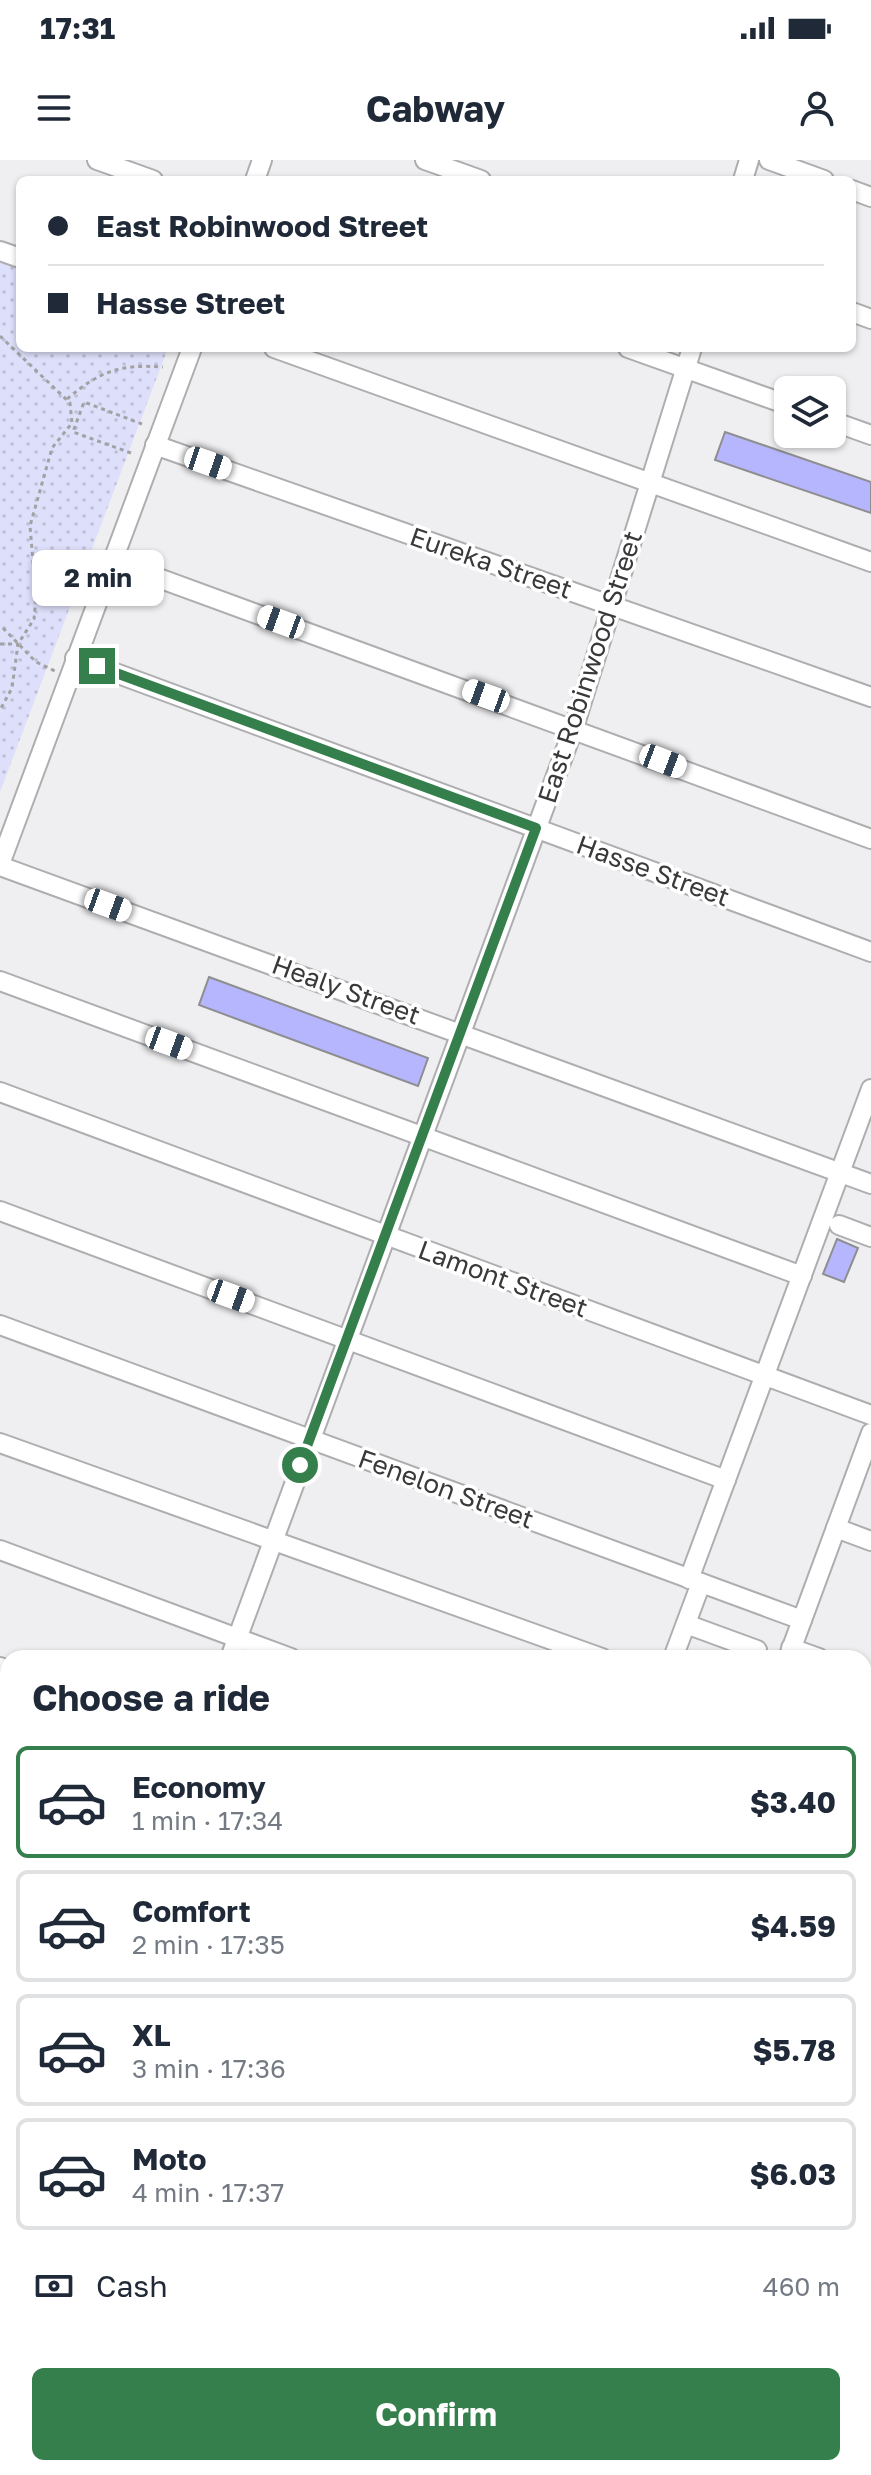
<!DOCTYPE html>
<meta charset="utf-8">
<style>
:root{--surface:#fff;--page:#f6f6f7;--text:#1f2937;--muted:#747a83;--line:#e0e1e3;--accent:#357f4c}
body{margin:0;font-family:"Golos Text",sans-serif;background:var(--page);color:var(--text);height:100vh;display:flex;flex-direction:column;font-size:30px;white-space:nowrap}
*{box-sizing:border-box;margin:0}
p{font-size:26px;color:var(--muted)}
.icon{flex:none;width:44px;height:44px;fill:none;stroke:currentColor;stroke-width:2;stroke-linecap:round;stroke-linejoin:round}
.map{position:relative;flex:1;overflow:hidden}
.sheet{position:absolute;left:0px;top:1490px;width:872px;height:826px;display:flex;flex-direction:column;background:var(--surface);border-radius:24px 24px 0 0;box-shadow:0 2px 6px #0004}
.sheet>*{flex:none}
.banner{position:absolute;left:16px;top:16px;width:840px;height:176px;border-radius:12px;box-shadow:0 2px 6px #0004;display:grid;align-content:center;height:176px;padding:0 32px;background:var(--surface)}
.fabs{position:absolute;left:774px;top:216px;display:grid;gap:16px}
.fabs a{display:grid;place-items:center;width:72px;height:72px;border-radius:12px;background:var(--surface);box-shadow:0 2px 6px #0004;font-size:40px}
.end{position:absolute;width:36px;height:36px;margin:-18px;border:10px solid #357f4c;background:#fff;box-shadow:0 0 0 4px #fff}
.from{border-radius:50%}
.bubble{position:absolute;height:56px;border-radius:12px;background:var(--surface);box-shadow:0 2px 6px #0004;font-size:26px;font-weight:700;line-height:56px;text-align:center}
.car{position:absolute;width:24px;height:48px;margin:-24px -12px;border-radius:10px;box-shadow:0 0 6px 2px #0007;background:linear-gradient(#fff 24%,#345 0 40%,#fff 0 76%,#345 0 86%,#fff 0)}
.banner b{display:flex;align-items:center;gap:28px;height:76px;font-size:30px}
.banner b+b{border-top:2px solid var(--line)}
.banner i{width:20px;height:20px;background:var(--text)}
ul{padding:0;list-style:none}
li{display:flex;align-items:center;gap:24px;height:112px;margin:0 16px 12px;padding:0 16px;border:4px solid var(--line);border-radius:12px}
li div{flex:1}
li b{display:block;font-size:30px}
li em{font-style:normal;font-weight:700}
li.current{border-color:var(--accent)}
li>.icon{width:72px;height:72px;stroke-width:1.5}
h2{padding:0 32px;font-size:36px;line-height:96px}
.pay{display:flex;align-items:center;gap:20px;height:88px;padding:0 32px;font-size:30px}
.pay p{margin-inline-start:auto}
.cta{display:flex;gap:16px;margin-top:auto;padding:16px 32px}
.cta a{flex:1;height:92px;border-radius:12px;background:var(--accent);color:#fff;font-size:32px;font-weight:700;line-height:92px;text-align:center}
.status{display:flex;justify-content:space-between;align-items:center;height:56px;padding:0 40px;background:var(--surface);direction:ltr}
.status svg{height:22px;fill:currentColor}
header{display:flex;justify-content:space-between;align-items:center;height:104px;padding:0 32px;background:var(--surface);font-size:36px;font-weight:700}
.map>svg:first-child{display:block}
.park{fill:url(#park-dots)}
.building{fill:#b6b6ff;stroke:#8e8e90;stroke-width:2}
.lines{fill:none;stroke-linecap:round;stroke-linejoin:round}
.minor-casing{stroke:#aeaeb1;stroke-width:22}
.path{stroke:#a2a2a4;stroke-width:3;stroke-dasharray:4 4;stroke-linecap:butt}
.minor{stroke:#fff;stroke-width:18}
.route{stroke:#357f4c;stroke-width:10}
.labels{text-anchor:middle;stroke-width:7;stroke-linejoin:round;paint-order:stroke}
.street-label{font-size:26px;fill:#39393a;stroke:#fff}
</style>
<div class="status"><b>17:31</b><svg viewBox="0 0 49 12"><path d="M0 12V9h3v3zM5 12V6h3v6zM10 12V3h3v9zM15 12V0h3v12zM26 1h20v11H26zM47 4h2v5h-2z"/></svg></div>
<header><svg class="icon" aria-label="menu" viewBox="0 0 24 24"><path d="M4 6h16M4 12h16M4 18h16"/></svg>Cabway<svg class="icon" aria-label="person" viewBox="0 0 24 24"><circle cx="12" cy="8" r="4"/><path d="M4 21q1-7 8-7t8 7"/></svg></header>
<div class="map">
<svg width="871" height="2315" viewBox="0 0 871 2315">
<defs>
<pattern id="park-dots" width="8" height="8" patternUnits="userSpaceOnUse" patternTransform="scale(2)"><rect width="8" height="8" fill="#dedffa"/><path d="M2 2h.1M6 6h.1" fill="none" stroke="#bfc0d7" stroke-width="1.8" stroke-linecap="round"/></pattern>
</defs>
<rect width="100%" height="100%" fill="#efeff1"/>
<polygon class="park" points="0,100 20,107 20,188 168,188 0,632"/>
<g class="building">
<polygon points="725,272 871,322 871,353 715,300"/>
<polygon points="209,817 428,898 418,926 199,845"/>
<polygon points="837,1079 858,1088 844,1122 823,1114"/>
</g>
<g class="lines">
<defs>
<g id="minor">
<polyline points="97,0 153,20"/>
<polyline points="425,0 481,20"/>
<polyline points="769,0 824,20"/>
<polyline points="255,20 262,0"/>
<polyline points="743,20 749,0"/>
<polyline points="852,30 871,37"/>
<polyline points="0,91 20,98"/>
<polyline points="852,152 871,159"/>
<polyline points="274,188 871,402"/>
<polyline points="628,188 788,245"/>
<polyline points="832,261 871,275"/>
<polyline points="155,285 871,537"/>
<polyline points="112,401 871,679"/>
<polyline points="75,498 871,792"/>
<polyline points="0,704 192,188"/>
<polyline points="0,706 871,1024"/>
<polyline points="0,821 802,1116"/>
<polyline points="0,932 871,1255"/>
<polyline points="0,1051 726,1320"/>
<polyline points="839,1065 871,1077"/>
<polyline points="0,1165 802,1460"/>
<polyline points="0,1283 602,1498"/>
<polyline points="836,1368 871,1381"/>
<polyline points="0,1390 291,1498"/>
<polyline points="689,1419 871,929"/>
<polyline points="686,1464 757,1490"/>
<polyline points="791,1488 819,1498"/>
<polyline points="230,1498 574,567 692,188"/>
<polyline points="673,1498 701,1423"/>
<polyline points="788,1498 871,1273"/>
<polyline points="0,1507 8,1510"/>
<polyline points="864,1580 871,1582"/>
<polyline points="0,1617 8,1620"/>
<polyline points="864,1635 871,1615"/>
<polyline points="0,1844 8,1846"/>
<polyline points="864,1898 871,1901"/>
<polyline points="0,1959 8,1962"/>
<polyline points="864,2043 871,2046"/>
<polyline points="0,2070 8,2073"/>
<polyline points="0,2122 8,2100"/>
<polyline points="864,2170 871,2173"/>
<polyline points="0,2187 8,2190"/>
<polyline points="864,2299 871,2302"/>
<polyline points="0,2301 8,2304"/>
<polyline points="20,2308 39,2315"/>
<polyline points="335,2308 354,2315"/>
<polyline points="573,2308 592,2315"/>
<polyline points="373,2315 375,2308"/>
<polyline points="487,2315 490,2308"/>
<polyline points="615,2315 617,2308"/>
</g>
</defs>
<use href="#minor" class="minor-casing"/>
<g class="path">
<polyline points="0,176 70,243 72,263 52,288 30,366 36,437 34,459 18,484 12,528 0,550"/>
<path d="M67,239C100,211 120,204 163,207"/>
<polyline points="131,293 73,272 84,242 142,264"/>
<polyline points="3,468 36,502 55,511"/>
<polyline points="0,484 18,484"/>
</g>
<use href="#minor" class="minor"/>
</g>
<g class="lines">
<polyline class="route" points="97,506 536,668 300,1305"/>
</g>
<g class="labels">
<g class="street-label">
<text transform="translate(491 403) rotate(19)" y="9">Eureka Street</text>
<text transform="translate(590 507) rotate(-72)" y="9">East Robinwood Street</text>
<text transform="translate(653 711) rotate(20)" y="9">Hasse Street</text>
<text transform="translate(346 830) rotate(20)" y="9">Healy Street</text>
<text transform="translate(503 1119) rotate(20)" y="9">Lamont Street</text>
<text transform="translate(446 1329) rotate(20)" y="9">Fenelon Street</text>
</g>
</g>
</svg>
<div class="fabs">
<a><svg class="icon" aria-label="layers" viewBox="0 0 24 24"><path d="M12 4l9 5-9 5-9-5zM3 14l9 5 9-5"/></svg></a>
</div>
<i class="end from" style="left:300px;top:1305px"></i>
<i class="end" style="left:97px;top:506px"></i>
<div class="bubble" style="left:32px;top:390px;width:132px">2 min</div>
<i class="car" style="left:208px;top:303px;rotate:109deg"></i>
<i class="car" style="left:281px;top:462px;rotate:290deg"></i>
<i class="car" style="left:486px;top:536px;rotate:290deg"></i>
<i class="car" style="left:663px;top:601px;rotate:111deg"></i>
<i class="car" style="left:108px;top:745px;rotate:110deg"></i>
<i class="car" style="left:169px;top:883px;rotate:110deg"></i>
<i class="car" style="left:231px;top:1136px;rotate:110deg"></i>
<div class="banner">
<b><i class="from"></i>East Robinwood Street</b>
<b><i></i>Hasse Street</b>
</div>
<section class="sheet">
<h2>Choose a ride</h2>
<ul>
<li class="current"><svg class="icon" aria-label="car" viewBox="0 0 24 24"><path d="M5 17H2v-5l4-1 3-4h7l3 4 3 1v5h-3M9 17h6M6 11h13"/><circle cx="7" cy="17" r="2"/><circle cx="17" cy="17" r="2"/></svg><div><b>Economy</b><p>1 min · 17:34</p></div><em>$3.40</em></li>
<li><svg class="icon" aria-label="car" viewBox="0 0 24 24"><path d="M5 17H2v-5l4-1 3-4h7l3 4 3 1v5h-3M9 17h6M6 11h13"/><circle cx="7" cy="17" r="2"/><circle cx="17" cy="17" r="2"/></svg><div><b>Comfort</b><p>2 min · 17:35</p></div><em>$4.59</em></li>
<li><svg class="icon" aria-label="car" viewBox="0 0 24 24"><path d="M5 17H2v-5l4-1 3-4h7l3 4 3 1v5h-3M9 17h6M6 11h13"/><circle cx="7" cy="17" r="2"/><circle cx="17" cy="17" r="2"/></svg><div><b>XL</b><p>3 min · 17:36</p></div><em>$5.78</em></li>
<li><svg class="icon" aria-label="car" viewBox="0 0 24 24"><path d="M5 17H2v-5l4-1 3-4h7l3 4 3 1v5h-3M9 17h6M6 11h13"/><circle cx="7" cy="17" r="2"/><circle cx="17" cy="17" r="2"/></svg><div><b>Moto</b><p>4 min · 17:37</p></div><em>$6.03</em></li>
</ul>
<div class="pay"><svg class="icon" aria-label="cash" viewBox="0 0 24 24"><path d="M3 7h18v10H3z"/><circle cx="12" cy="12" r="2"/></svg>Cash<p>460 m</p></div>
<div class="cta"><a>Confirm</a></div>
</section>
</div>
